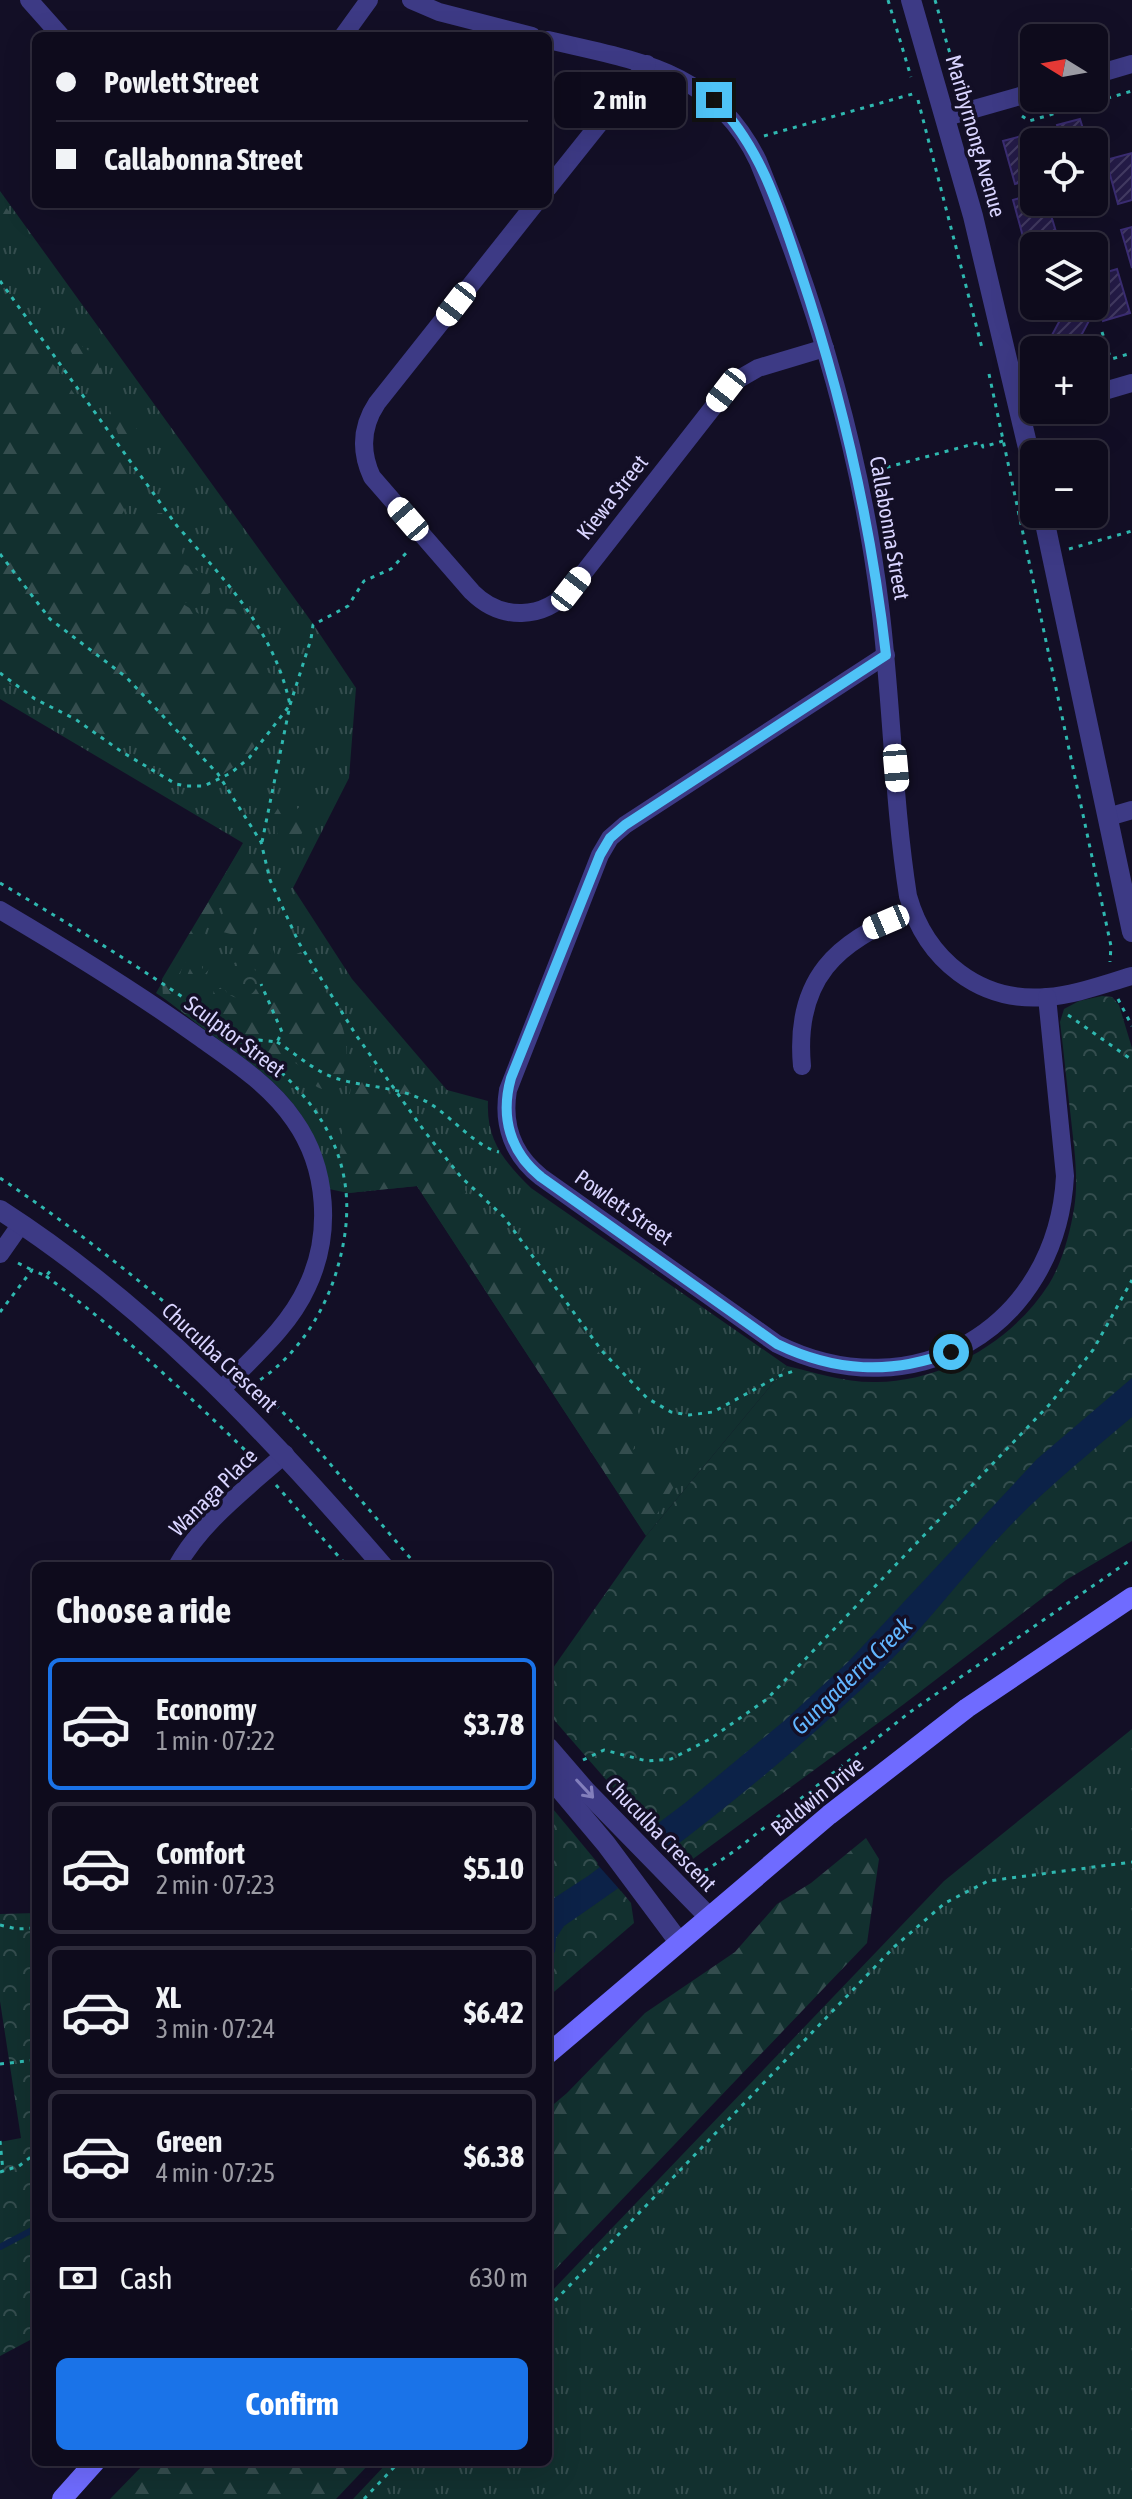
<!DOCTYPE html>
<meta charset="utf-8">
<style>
:root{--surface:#0e0b1c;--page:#171425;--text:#f1f3f6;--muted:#9b9ba3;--line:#2e2b3b;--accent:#1a73e8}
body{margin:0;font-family:"Asap Condensed",sans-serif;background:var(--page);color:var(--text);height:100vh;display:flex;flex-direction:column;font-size:30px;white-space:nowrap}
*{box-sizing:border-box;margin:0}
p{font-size:26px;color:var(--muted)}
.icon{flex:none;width:44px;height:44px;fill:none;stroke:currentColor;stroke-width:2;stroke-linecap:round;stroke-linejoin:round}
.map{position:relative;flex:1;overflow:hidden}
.sheet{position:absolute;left:32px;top:1562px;width:520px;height:904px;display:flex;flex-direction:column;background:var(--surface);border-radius:12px;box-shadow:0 8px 32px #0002,0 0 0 2px var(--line)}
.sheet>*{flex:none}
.guide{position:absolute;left:32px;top:32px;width:520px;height:176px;border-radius:12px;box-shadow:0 8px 32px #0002,0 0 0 2px var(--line);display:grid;align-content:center;height:176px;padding:0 24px;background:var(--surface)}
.needle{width:52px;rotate:281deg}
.tools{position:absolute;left:1020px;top:24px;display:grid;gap:16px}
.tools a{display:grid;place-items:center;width:88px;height:88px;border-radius:12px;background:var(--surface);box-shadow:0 8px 32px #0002,0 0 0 2px var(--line);font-size:40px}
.end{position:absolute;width:36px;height:36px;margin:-18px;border:10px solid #4fc3f7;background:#111;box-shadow:0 0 0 4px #111}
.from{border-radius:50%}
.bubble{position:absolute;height:56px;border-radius:12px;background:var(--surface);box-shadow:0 8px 32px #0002,0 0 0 2px var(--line);font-size:26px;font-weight:700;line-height:56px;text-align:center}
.car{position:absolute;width:24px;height:48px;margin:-24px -12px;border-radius:10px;box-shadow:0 0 6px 2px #0007;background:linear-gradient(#fff 24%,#345 0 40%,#fff 0 76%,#345 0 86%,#fff 0)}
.guide b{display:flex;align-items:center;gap:28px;height:76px;font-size:30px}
.guide b+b{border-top:2px solid var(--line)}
.guide i{width:20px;height:20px;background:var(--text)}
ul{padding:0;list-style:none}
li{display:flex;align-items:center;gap:24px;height:132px;margin:0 16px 12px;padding:0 8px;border:4px solid var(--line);border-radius:12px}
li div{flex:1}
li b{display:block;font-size:30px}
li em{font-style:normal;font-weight:700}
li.on{border-color:var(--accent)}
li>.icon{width:72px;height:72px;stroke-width:1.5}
h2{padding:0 24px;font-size:36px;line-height:96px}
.pay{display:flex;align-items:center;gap:20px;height:88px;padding:0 24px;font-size:30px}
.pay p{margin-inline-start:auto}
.button{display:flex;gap:16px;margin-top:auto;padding:16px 24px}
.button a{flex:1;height:92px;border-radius:12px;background:var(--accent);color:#fff;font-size:32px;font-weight:700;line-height:92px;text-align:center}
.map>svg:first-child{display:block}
.grass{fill:url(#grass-tufts)}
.forest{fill:url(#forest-firs)}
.park{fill:url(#park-crowns)}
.water{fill:#0c2248}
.pier{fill:#130f26}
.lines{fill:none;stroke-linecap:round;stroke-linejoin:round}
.stream{stroke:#0c2248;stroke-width:6}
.building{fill:url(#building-hatch);stroke:#3b2d73;stroke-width:2}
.path{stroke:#2fb8b0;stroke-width:3;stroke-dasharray:4 6;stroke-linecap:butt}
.minor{stroke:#3d3a85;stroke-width:18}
.tertiary{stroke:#3d3a85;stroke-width:20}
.secondary{stroke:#6f6bff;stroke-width:20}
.oneway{stroke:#837fbc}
.route{stroke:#4fc3f7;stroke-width:10}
.labels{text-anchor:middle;stroke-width:7;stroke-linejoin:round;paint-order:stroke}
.street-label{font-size:22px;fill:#d9d4ff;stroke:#130f26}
.water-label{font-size:24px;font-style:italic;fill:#62b6ff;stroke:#130f26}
</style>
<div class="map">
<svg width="1132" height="2499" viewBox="0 0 1132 2499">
<defs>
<pattern id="grass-tufts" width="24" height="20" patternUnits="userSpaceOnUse" patternTransform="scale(2)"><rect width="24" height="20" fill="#12302f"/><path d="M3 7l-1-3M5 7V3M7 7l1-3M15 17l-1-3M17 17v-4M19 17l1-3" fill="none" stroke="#344d4e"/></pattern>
<pattern id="forest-firs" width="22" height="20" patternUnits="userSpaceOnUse" patternTransform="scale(2)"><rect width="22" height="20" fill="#12302f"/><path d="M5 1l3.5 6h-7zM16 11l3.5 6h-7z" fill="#344d4e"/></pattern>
<pattern id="park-crowns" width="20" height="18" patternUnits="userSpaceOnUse" patternTransform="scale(2)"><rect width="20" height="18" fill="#12302f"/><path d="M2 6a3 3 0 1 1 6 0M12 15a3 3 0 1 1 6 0" fill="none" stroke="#344d4e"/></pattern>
<pattern id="building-hatch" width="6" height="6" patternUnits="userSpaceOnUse" patternTransform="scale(2)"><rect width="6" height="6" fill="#241b47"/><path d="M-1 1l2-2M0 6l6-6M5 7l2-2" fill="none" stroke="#433b63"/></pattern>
</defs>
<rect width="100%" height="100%" fill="#130f26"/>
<g class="grass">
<path d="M0,191L311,621L356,688L349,778L293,888L352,979L447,1090L488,1101C486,1141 505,1162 531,1188L787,1366L646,1536L417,1186L348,1193L329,1189C316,1107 269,1075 205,1030C189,1018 173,1004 156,993L243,843L0,699Z"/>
<polygon points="1132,1729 1132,2499 353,2499 388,2462 548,2462 548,2295 944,1881"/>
</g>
<g class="forest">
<path d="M5,207C16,216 12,225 9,237L0,233V210Z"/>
<path d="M0,300L37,342L129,470V499L111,539L125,535L139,514L162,513L180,540L184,564L210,577V593L183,604L204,617L221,608L240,610L263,636L265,672L280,676C282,685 287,697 285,706C282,715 273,723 267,731C248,756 222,786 187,781C162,778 147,751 129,736L115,742L0,679Z"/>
<path d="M77,343C94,352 100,363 103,383L82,376L69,347Z"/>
<polygon points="120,395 126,400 139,435 125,437 118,434 109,408 112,398"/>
<polygon points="306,802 310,811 302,833 293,847 279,840 273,816 280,805 289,804 297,809"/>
<polygon points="243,844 249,846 247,860 260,867 265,884 253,932 246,938 219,931 225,913 219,904 197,947 183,965 178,980 186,978 195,957 203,960 202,969 213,955 214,964 193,987 193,1001 206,1002 209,1022 200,1026 163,997 162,979"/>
<path d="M255,941L270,942L281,969L292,956L301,952C326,993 365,1039 337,1089C308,1093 314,1077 297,1064C290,1060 280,1058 273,1055C250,1042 231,1025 211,1008L214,989H224L230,996L256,970L245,960Z"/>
<path d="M361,1059L372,1068L388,1096L403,1082L416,1101L414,1126L452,1154L462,1186L501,1241L513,1236L600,1354L631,1390L642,1424L633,1450L649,1438L674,1468L676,1483L645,1534L417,1186L348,1193L337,1178L343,1124H354C344,1100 352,1082 361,1059Z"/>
<polygon points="866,1838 879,1859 867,1943 548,2277 548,2109 567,2093 645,2013 735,1952 777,1904 811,1883"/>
<polygon points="146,2462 371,2462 336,2499 110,2499"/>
</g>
<g class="park">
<circle cx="240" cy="980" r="18"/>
<path d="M1102,996L1112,997L1119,1005L1132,1048V1541L1066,1580L904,1704L682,1867L548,1713V1675L646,1536L787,1366C816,1373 847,1383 877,1382C944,1381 1013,1341 1049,1284C1062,1263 1070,1233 1074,1209C1079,1179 1074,1148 1071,1119C1067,1086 1064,1054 1060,1022L1064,1009L1079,1001Z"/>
<polygon points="548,1803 631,1903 634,1923 548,1997"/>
<polygon points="36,1913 36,2342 32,2339 0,2356 0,2142 21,2138 0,2001 0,1914"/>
</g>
<path class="water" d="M1132,1378V1417C1084,1458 1035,1497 993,1544C951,1590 913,1641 867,1684C773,1773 671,1853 564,1926L556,1938L555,1952L548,1957V1902L588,1876L685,1803L784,1721L847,1663L1037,1459Z"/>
<polygon class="pier" points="647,1827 671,1854 621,1891 597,1864"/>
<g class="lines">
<polyline class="stream" points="0,2247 36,2228"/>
</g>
<g class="building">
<polygon points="1080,119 1087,142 1057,142 1055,137 1060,135 1057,125"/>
<polygon points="1029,134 1033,150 1029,151 1034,165 1034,179 1015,184 1003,141"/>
<polygon points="1132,153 1132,200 1118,204 1106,160"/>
<polygon points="1034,194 1034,202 1047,202 1057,235 1025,244 1013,200"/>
<polygon points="1132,227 1132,268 1121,230"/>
<polygon points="1117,269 1130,313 1103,321 1099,306 1104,305 1100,291 1095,292 1094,276"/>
<polygon points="1067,307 1090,319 1075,347 1052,335"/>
</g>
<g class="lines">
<g class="path">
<polyline points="888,0 911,77"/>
<path d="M935,0C944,29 950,70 971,92"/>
<polyline points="918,100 982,348"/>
<polyline points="1022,116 1029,121 1132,91"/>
<polyline points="764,136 916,93"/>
<polyline points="973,144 981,126"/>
<path d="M0,281L177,526C226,581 275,632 290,705L249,758L231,773L204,786H187L176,784L122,752L75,719L35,699L0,673"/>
<polyline points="1102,332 1111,360"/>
<polyline points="1094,364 1132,353"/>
<polyline points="989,374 1111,946 1110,962"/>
<polyline points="877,470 981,442 983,447 1003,441"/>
<polyline points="1069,549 1132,531"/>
<polyline points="0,554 50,619 126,677 218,774 261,842 270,880 299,943 356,1035 425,1132 461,1177 504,1217 602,1351 647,1398 671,1412 689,1415 713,1412 779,1376 794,1371"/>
<polyline points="262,842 290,705 311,639 313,625 348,606 364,581 391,569 409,550"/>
<path d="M0,883C61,919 122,956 181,996C279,1063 377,1130 338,1266C326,1311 296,1358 255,1383"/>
<polyline points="1118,999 1132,1026"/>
<polyline points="1068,1015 1132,1060"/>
<path d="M277,1042C295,1053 314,1071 335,1078C366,1088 400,1086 429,1103C452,1117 476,1147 499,1152"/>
<polyline points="250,1045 259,1040 277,1042 282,1032 261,984"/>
<path d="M0,1178C81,1232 156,1293 229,1358"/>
<polyline points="18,1263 32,1270"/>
<path d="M46,1276C120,1332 187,1393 253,1458"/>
<polyline points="0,1312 32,1270 46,1276 51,1270"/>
<polyline points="255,1383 314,1445 417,1566"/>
<polyline points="276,1485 347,1566"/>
<polyline points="583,1760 604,1750 647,1761 671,1759 710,1739 767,1699 1049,1405 1093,1350 1132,1280"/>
<polyline points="695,1874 708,1869 736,1850 910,1712 1132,1559"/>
<polyline points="0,1925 17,1929 36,1928"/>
<polyline points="0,2064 36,2060"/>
<polyline points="0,2141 3,2171"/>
<polyline points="0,2172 19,2166 36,2153"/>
<polyline points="548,2308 894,1947 945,1903 988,1881 1132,1862"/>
<polyline points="364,2499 399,2462"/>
</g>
<g class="minor">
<polyline points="29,0 61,36"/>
<polyline points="411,0 439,12 532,36"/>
<polyline points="343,36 369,0"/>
<path d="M548,40C638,61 714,70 758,161C817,304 861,453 880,606C892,702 893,800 908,896C926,960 980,1003 1047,997C1075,995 1104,984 1132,976"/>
<polyline points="1094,75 1132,64"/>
<polyline points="946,117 1034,92"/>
<polyline points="548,188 647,64"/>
<path d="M535,204L377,403C361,427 360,451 372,477L472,592C501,621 543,620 571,589L732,383L758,368L825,348"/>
<polyline points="1094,394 1132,383"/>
<path d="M886,655L625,825L610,838L600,855L508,1090C502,1125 513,1155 541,1177L777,1344C913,1412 1057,1328 1065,1176L1047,997"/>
<polyline points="1108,817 1132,810"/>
<path d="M0,910C68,950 135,991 199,1037C233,1061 270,1085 294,1120C328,1168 332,1235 307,1287C289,1327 252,1358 222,1389"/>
<path d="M802,1066C794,979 837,940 912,912"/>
<polyline points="0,1254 21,1224"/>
<path d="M177,1566C202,1521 247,1488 285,1454"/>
</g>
<g class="tertiary">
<polyline points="911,0 973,216 1034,473"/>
<polyline points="1043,514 1132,932"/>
<path d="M0,1210C149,1306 268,1433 383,1566"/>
<polyline points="548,1747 586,1791 709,1917"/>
<polyline points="548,1775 606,1844 679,1942"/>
</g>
<g class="secondary">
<polyline points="548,2054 829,1815 967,1708 1132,1597"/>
<polyline points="62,2499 95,2462"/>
</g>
</g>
<defs><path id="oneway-shaft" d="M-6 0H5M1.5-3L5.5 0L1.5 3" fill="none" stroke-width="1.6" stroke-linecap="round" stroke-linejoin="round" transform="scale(2)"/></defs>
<use class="oneway" href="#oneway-shaft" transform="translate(585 1789) rotate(47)"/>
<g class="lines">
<path class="route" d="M714,100C760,145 780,210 800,271C842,396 871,524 886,655L625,825L610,838L600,855L511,1078C500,1117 510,1152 541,1177L777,1344C835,1372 891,1375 951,1352"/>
</g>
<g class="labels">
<g class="street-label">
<text transform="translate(976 136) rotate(74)" y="8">Maribyrnong Avenue</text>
<text transform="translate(612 497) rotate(-52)" y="8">Kiewa Street</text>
<text transform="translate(890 528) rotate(80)" y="8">Callabonna Street</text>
<text transform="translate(235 1036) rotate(37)" y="8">Sculptor Street</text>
<text transform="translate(624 1207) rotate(35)" y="8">Powlett Street</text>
<text transform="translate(220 1357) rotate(43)" y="8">Chuculba Crescent</text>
<text transform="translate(213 1492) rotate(-45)" y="8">Wanaga Place</text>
<text transform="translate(817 1796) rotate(-39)" y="8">Baldwin Drive</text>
<text transform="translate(661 1834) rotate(46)" y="8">Chuculba Crescent</text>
</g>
<g class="water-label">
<text transform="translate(852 1676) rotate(-44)" y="8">Gungaderra Creek</text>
</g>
</g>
</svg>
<div class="tools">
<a><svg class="needle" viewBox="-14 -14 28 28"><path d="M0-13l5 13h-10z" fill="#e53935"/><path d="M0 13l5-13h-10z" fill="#9b9ba3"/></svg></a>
<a><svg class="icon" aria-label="locate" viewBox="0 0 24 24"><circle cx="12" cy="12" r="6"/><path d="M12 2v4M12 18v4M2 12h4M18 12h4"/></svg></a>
<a><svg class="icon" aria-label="layers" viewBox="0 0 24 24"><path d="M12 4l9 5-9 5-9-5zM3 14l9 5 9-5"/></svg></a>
<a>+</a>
<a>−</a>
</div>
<i class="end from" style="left:951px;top:1352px"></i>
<i class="end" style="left:714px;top:100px"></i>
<div class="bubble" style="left:554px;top:72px;width:132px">2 min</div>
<i class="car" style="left:456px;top:304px;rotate:218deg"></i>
<i class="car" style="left:726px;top:390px;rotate:218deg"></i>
<i class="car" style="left:408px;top:519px;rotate:319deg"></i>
<i class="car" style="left:571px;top:589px;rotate:38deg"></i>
<i class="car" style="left:896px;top:768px;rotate:175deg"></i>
<i class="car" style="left:886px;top:922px;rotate:247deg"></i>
<div class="guide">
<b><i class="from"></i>Powlett Street</b>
<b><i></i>Callabonna Street</b>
</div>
<section class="sheet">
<h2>Choose a ride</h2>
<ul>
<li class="on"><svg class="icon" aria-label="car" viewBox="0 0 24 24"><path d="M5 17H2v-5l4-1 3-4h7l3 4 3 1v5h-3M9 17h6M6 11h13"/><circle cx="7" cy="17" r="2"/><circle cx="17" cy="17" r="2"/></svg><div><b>Economy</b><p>1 min · 07:22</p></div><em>$3.78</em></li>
<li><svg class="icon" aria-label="car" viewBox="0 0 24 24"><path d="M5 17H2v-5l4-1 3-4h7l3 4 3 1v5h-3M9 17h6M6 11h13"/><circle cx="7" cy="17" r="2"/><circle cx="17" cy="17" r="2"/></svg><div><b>Comfort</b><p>2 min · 07:23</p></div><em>$5.10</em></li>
<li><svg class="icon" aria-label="car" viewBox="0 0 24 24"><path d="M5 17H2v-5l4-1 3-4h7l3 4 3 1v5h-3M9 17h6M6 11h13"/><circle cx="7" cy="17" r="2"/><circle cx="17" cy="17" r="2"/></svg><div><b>XL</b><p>3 min · 07:24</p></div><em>$6.42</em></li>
<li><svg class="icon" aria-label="car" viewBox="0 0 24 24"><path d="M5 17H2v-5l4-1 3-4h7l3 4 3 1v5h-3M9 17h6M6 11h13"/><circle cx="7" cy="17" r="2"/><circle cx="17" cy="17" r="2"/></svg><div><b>Green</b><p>4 min · 07:25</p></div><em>$6.38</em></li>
</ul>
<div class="pay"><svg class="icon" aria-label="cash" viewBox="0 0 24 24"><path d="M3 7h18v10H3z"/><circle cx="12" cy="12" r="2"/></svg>Cash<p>630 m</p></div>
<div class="button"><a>Confirm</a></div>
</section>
</div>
